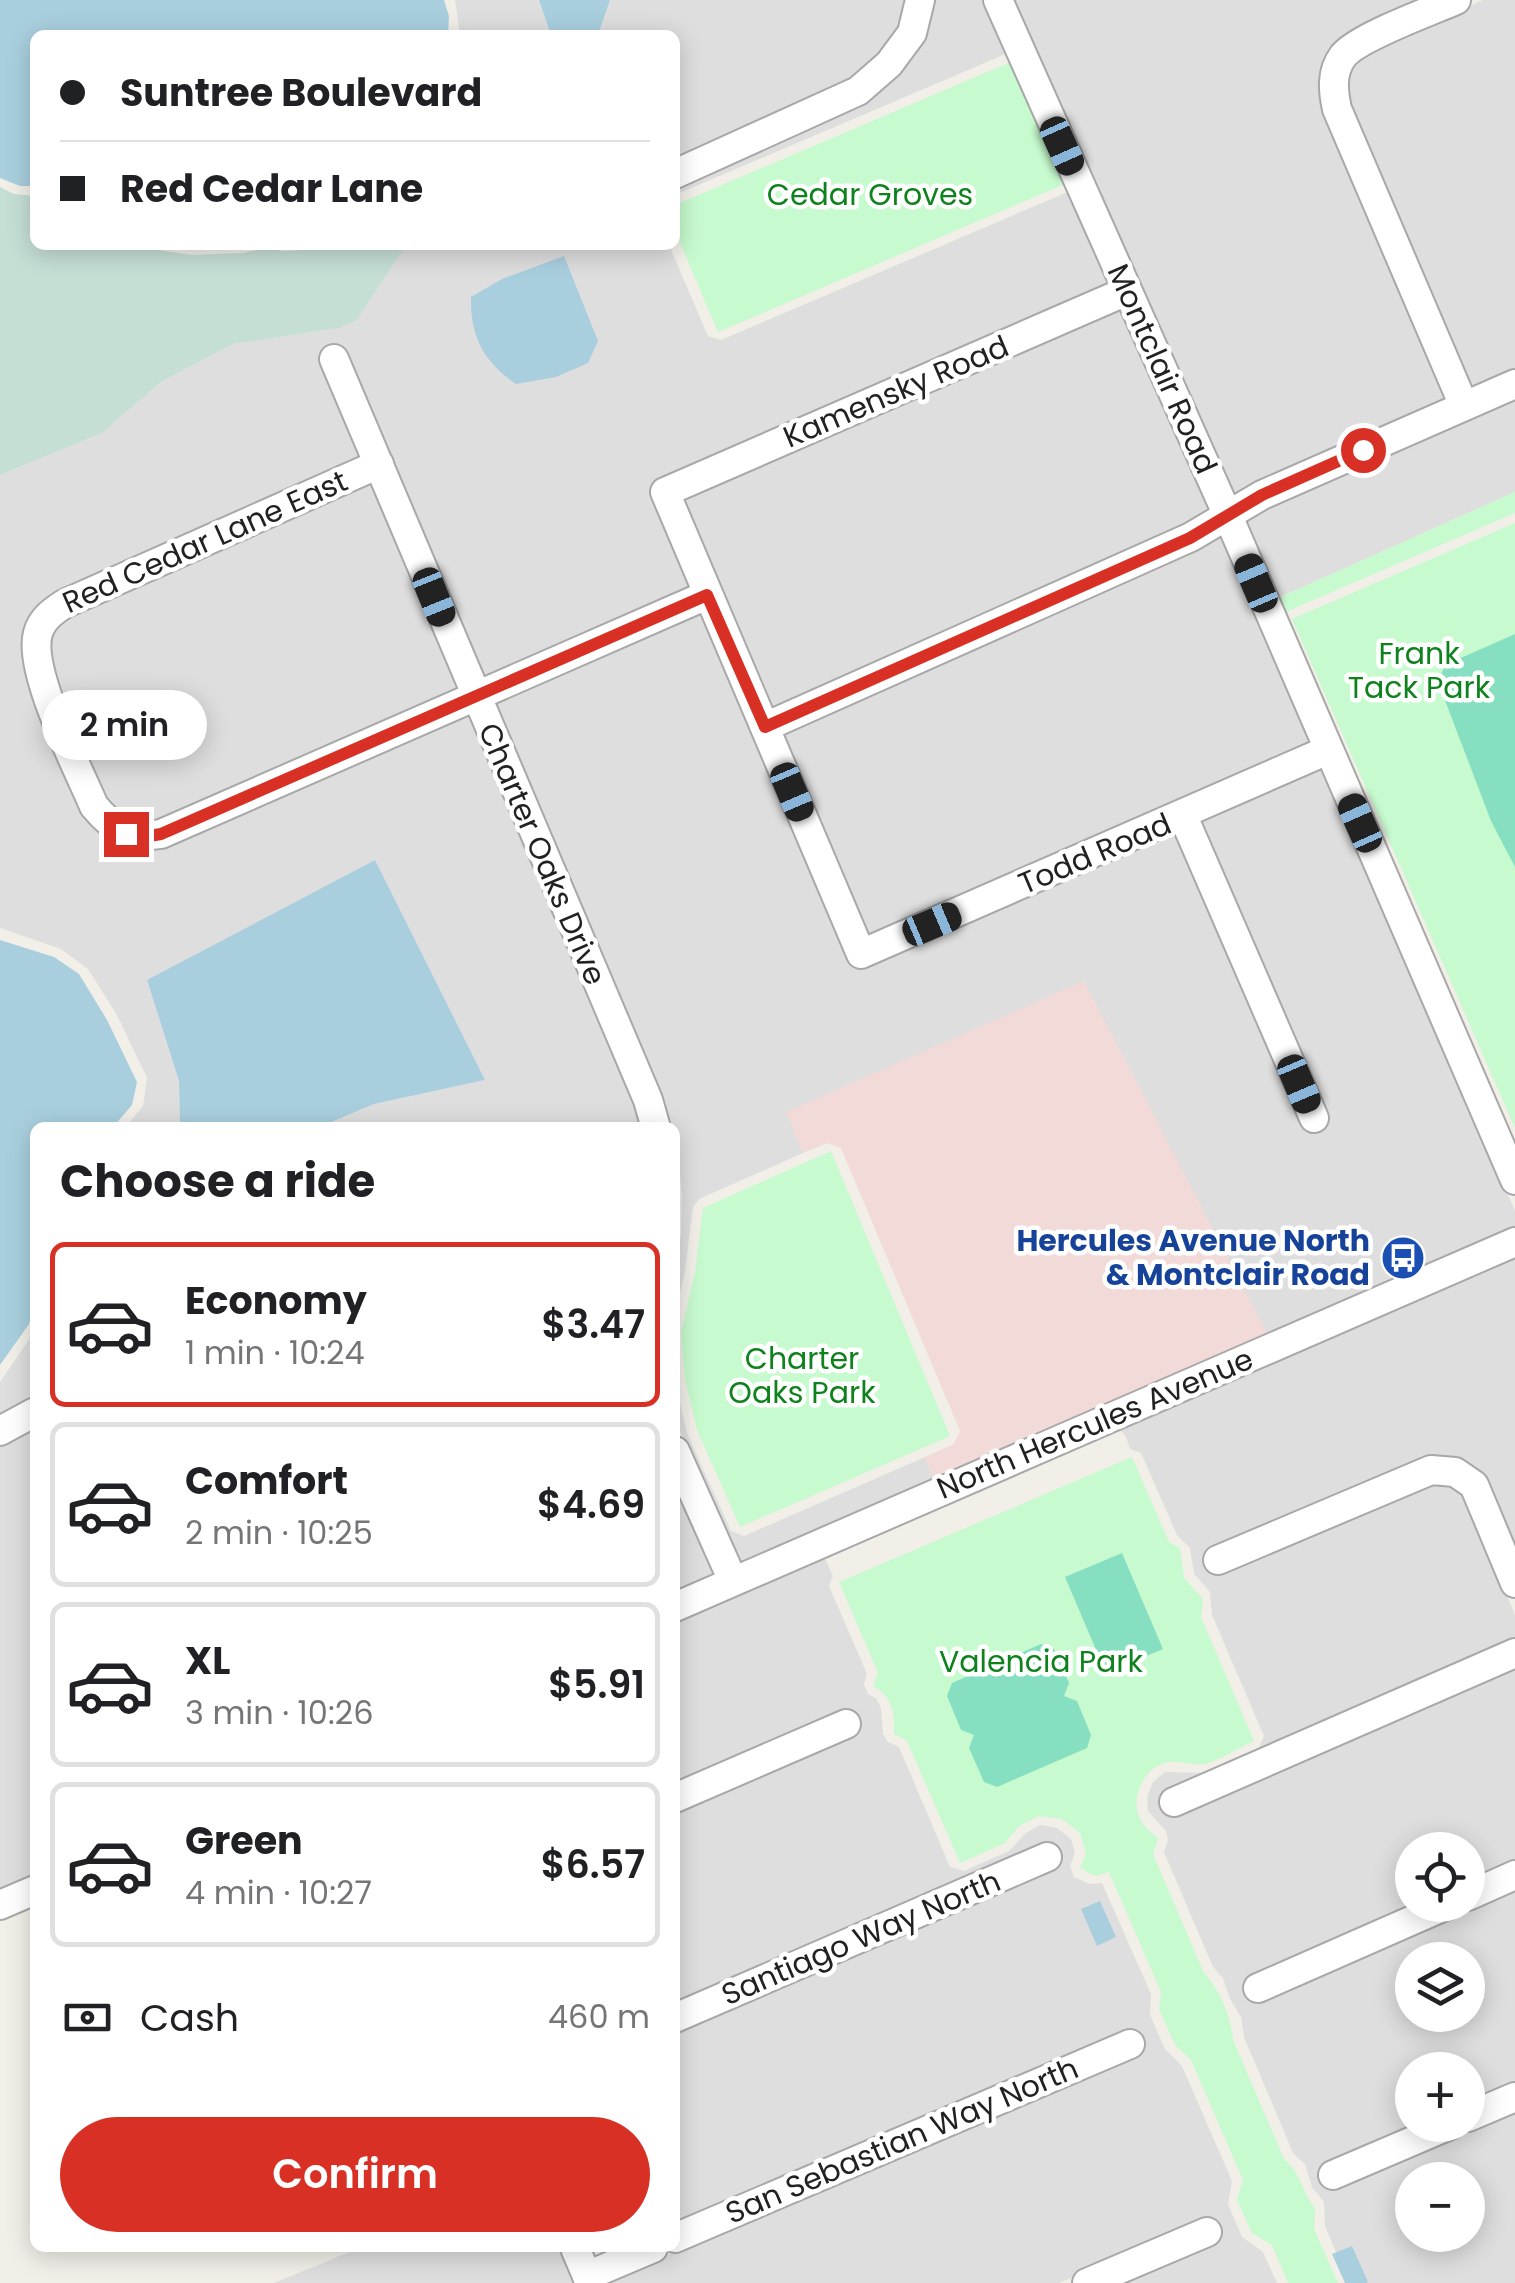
<!DOCTYPE html>
<meta charset="utf-8">
<style>
:root{--surface:#fff;--page:#f6f6f6;--text:#202124;--muted:#757577;--line:#e0e0e0;--accent:#d93025}
body{margin:0;font-family:Poppins,sans-serif;background:var(--page);color:var(--text);height:100vh;display:flex;flex-direction:column;font-size:38px;white-space:nowrap}
*{box-sizing:border-box;margin:0}
p{font-size:32px;color:var(--muted)}
.icon{flex:none;width:55px;height:55px;fill:none;stroke:currentColor;stroke-width:2;stroke-linecap:round;stroke-linejoin:round}
.map{position:relative;flex:1;overflow:hidden}
.details{position:absolute;left:30px;top:1122px;width:650px;height:1130px;display:flex;flex-direction:column;background:var(--surface);border-radius:15px;box-shadow:0 5px 25px #0003}
.details>*{flex:none}
.hud{position:absolute;left:30px;top:30px;width:650px;height:220px;border-radius:15px;box-shadow:0 5px 25px #0003;display:grid;align-content:center;height:220px;padding:0 30px;background:var(--surface)}
.controls{position:absolute;left:1395px;top:1832px;display:grid;gap:20px}
.controls a{display:grid;place-items:center;width:90px;height:90px;border-radius:50%;background:var(--surface);box-shadow:0 5px 25px #0003;font-size:50px}
.end{position:absolute;width:45px;height:45px;margin:-22px;border:12px solid #d93025;background:#fff;box-shadow:0 0 0 5px #fff}
.from{border-radius:50%}
.bubble{position:absolute;height:70px;border-radius:35px;background:var(--surface);box-shadow:0 5px 25px #0003;font-size:32px;font-weight:600;line-height:70px;text-align:center}
.car{position:absolute;width:30px;height:60px;margin:-30px -15px;border-radius:12px;box-shadow:0 0 8px 2px #0007;background:linear-gradient(#222 24%,#8ab4d8 0 40%,#222 0 76%,#8ab4d8 0 86%,#222 0)}
.hud b{display:flex;align-items:center;gap:35px;height:95px;font-size:38px}
.hud b+b{border-top:2px solid var(--line)}
.hud i{width:25px;height:25px;background:var(--text)}
ul{padding:0;list-style:none}
li{display:flex;align-items:center;gap:30px;height:165px;margin:0 20px 15px;padding:0 10px;border:5px solid var(--line);border-radius:15px}
li div{flex:1}
li b{display:block;font-size:38px}
li em{font-style:normal;font-weight:600}
li.selected{border-color:var(--accent)}
li>.icon{width:90px;height:90px;stroke-width:1.5}
h2{padding:0 30px;font-size:45px;line-height:120px}
.pay{display:flex;align-items:center;gap:25px;height:110px;padding:0 30px;font-size:38px}
.pay p{margin-inline-start:auto}
.cta{display:flex;gap:20px;margin-top:auto;padding:20px 30px}
.cta a{flex:1;height:115px;border-radius:60px;background:var(--accent);color:#fff;font-size:40px;font-weight:600;line-height:115px;text-align:center}
.map>svg:first-child{display:block}
.residential{fill:#dfdede;fill-rule:evenodd}
.commercial{fill:#f1dad8}
.wetland{fill:#c5dfd5}
.park{fill:#c7face}
.pitch{fill:#87dfc2}
.water{fill:#a9cfde}
.lines{fill:none;stroke-linecap:round;stroke-linejoin:round}
.minor-casing{stroke:#a8a8a8;stroke-width:32}
.minor{stroke:#fff;stroke-width:28}
.route{stroke:#d93025;stroke-width:12}
.labels{text-anchor:middle;stroke-width:9;stroke-linejoin:round;paint-order:stroke}
.park-label{font-size:30px;fill:#0d821d;stroke:#fff}
.street-label{font-size:30px;fill:#212121;stroke:#fff}
.transit-label{font-size:30px;font-weight:bold;fill:#164399;stroke:#fff;text-anchor:end}
</style>
<div class="map">
<svg width="1515" height="2283" viewBox="0 0 1515 2283">
<rect width="100%" height="100%" fill="#f1efe8"/>
<g class="residential">
<polygon points="455,0 539,0 551,35 460,35"/>
<polygon points="610,0 908,0 901,29 880,57 851,82 675,162 675,35 598,35"/>
<polygon points="932,0 985,0 1008,53 675,195 675,186 862,101"/>
<polygon points="1012,0 1430,0 1324,61 1319,78 1448,401 1234,499"/>
<polygon points="1483,0 1515,0 1515,372 1471,391 1348,105 1346,74 1353,62 1364,53"/>
<polygon points="1070,191 1111,286 650,486 692,590 482,682 340,344 318,354 363,459 28,619 22,635 123,845 468,712 636,1105 643,1127 320,1127 374,1104 485,1080 147,980 179,1081 180,1127 126,1127 143,1106 147,1078 117,1015 88,969 61,949 0,928 0,475 102,433 161,382 233,344 340,328 357,320 406,245 669,245 708,336 721,340"/>
<polygon points="1120,306 1213,512 772,712 680,497"/>
<polygon points="1515,396 1515,492 1276,599 1243,520 1267,504"/>
<polygon points="372,479 459,692 158,823 131,823 105,800 52,672 48,649 50,633 58,621"/>
<polygon points="1221,532 1313,745 868,940 780,732"/>
<polygon points="700,610 854,969 1176,831 1307,1133 1329,1123 1198,821 1322,765 1515,1211 1515,1230 1269,1337 787,1112 803,1153 699,1199 693,1207 685,1272 675,1314 675,1262 681,1235 682,1195 675,1128 669,1127 490,702"/>
<path d="M1515,1254V1552L1485,1480L1427,1460L1202,1555L1211,1575L1432,1482L1450,1483L1464,1493L1515,1615V1641L1159,1797L1168,1816L1515,1665V1863L1468,1884V1850H1412V1905H1420L1243,1983L1252,2002L1515,1887V2085L1468,2106V2070H1412V2125H1422L1318,2171L1327,2190L1515,2109V2283H1349L1325,2226L1324,2202L1312,2187L1305,2164L1293,2153L1244,2037L1241,2017L1230,1999L1223,1978L1213,1967L1164,1852L1168,1840L1166,1831L1148,1811L1147,1797L1153,1782L1165,1772L1206,1773L1258,1749L1264,1736L1212,1615L1210,1592L1194,1574L1190,1548L1177,1535L1141,1453L1130,1449L1126,1437L1117,1426ZM1412,1960H1468V2015H1412ZM1412,2180H1468V2235H1412Z"/>
<polygon points="35,1331 35,1401 0,1419 0,1382"/>
<polygon points="675,1381 687,1433 731,1531 744,1536 925,1457 935,1481 740,1566 675,1420"/>
<polygon points="35,1423 35,1878 0,1893 0,1444"/>
<polygon points="675,1481 717,1576 675,1595"/>
<polygon points="823,1554 833,1576 829,1586 867,1674 864,1684 868,1694 876,1698 881,1708 883,1734 888,1742 899,1747 950,1867 964,1871 1009,1851 1026,1833 1040,1825 1057,1828 1071,1839 1075,1853 1070,1866 1074,1877 1089,1884 1102,1883 1151,1994 1150,2015 1165,2049 1182,2066 1232,2181 1228,2204 1242,2237 1263,2252 1277,2283 1114,2283 1222,2237 1213,2217 1059,2283 603,2283 1145,2049 1136,2030 675,2226 675,2030 1062,1862 1053,1842 675,2007 675,1810 861,1728 852,1709 675,1786 675,1619"/>
<polygon points="359,2248 562,2248 577,2283 274,2283"/>
</g>
<polygon class="commercial" points="1084,981 1269,1337 1168,1377 935,1481 925,1457 954,1444 960,1431 841,1148 827,1143 803,1153 786,1112"/>
<polygon class="wetland" points="0,187 14,194 35,196 35,245 124,245 192,255 243,253 272,247 281,251 326,249 334,245 406,245 357,320 340,328 233,344 161,382 102,433 0,475"/>
<g class="park">
<polygon points="1013,61 1065,184 718,332 675,231 675,205"/>
<polygon points="1515,492 1515,513 1288,611 1285,618 1276,599"/>
<polygon points="1515,523 1515,1128 1292,619"/>
<polygon points="831,1151 950,1436 740,1527 697,1430 685,1379 681,1333 695,1272 703,1208"/>
<path d="M1132,1457L1169,1542L1180,1548L1184,1578L1203,1599L1201,1617L1254,1741C1239,1747 1220,1761 1204,1764C1191,1766 1178,1759 1164,1763C1145,1769 1132,1794 1138,1814C1141,1824 1150,1832 1158,1838L1153,1854L1204,1973C1219,1988 1232,2019 1233,2040L1284,2159C1302,2174 1300,2189 1315,2208L1314,2229L1338,2283H1288L1272,2245L1252,2233L1237,2200L1243,2180L1191,2060L1175,2045L1159,2009L1161,1992L1109,1872L1095,1876L1080,1868L1086,1853L1080,1833L1062,1819L1039,1816L1019,1826L1005,1843L960,1863L907,1741L894,1734C895,1713 892,1696 873,1686L878,1673L839,1582Z"/>
</g>
<g class="pitch">
<polygon points="1515,634 1515,867 1491,821 1438,682 1445,665"/>
<polygon points="1122,1553 1163,1649 1106,1673 1065,1577"/>
<polygon points="1041,1644 1054,1649 1069,1683 1064,1696 1077,1701 1091,1735 1087,1748 997,1787 984,1782 969,1748 974,1735 961,1730 947,1696 952,1683"/>
</g>
<g class="water">
<polygon points="0,0 444,0 449,16 448,35 35,35 35,186 20,186 0,178"/>
<polygon points="539,0 610,0 598,35 551,35"/>
<path d="M564,256L598,341L588,363L556,377L516,384C484,362 470,337 471,297L502,279Z"/>
<polygon points="375,860 485,1080 374,1104 320,1127 180,1127 179,1081 147,980"/>
<polygon points="0,940 54,957 79,974 107,1020 137,1082 132,1105 113,1127 35,1128 35,1306 29,1324 0,1365"/>
<polygon points="1100,1901 1116,1937 1097,1946 1081,1909"/>
<polygon points="1352,2246 1368,2282 1366,2283 1345,2283 1332,2254"/>
</g>
<g class="lines">
<defs>
<g id="minor">
<polyline points="998,0 1228,516 1515,1180"/>
<path d="M1456,0C1431,11 1358,37 1343,56C1331,72 1333,91 1337,109L1464,406"/>
<polyline points="675,174 858,91 889,64 912,33 920,0"/>
<polyline points="1127,291 665,492 861,954 1328,750"/>
<polyline points="334,359 648,1100 656,1128"/>
<path d="M379,464L64,604C52,612 42,619 38,633C27,670 78,768 94,806C113,829 130,839 161,834L707,595"/>
<polyline points="765,727 1191,537 1262,495 1515,384"/>
<polyline points="1183,816 1314,1118"/>
<polyline points="0,1431 35,1412"/>
<polyline points="675,1451 733,1581"/>
<polyline points="1218,1560 1431,1470 1455,1472 1474,1485 1515,1583"/>
<polyline points="675,1607 1515,1242"/>
<polyline points="675,1798 846,1724"/>
<polyline points="1174,1802 1515,1653"/>
<polyline points="1468,1896 1515,1875"/>
<polyline points="0,1905 35,1890"/>
<polyline points="1258,1988 1447,1905"/>
<polyline points="675,2018 1047,1857"/>
<polyline points="1468,2117 1515,2097"/>
<polyline points="1333,2175 1450,2125"/>
<polyline points="675,2238 1130,2044"/>
<polyline points="575,2248 590,2283"/>
<polyline points="587,2276 653,2248"/>
<polyline points="1087,2283 1207,2232"/>
</g>
</defs>
<use href="#minor" class="minor-casing"/>
<use href="#minor" class="minor"/>
</g>
<g class="lines">
<polyline class="route" points="126,834 143,837 161,834 707,595 765,727 1190,538 1262,495 1363,450"/>
</g>
<defs>
<symbol id="bus-disc" viewBox="-11 -11 22 22"><circle r="9.5" fill="#1a4fb4" stroke="#fff"/><path d="M-5-6H5V4H4V6H2V4H-2V6H-4V4H-5ZM-3.5-4V0h7V-4ZM-3.5 1.2v1.5H-2V1.2ZM2 1.2v1.5H3.5V1.2Z" fill="#fff"/></symbol>
</defs>
<g fill-rule="evenodd">
<use href="#bus-disc" x="1378" y="1233" width="50" height="50"/>
</g>
<g class="labels">
<g class="park-label">
<text x="870" y="205">Cedar Groves</text>
<text x="1419" y="664">Frank<tspan x="1419" dy="34">Tack Park</tspan></text>
<text x="802" y="1369">Charter<tspan x="802" dy="34">Oaks Park</tspan></text>
<text x="1041" y="1672">Valencia Park</text>
</g>
<g class="street-label">
<text transform="translate(1162 369) rotate(66)" y="10">Montclair Road</text>
<text transform="translate(896 392) rotate(-23)" y="10">Kamensky Road</text>
<text transform="translate(205 542) rotate(-24)" y="10">Red Cedar Lane East</text>
<text transform="translate(542 854) rotate(67)" y="10">Charter Oaks Drive</text>
<text transform="translate(1095 854) rotate(-23)" y="10">Todd Road</text>
<text transform="translate(1095 1424) rotate(-23)" y="10">North Hercules Avenue</text>
<text transform="translate(861 1938) rotate(-23)" y="10">Santiago Way North</text>
<text transform="translate(902 2141) rotate(-23)" y="10">San Sebastian Way North</text>
</g>
<g class="transit-label">
<text x="1370" y="1251">Hercules Avenue North<tspan x="1370" dy="34">&amp; Montclair Road</tspan></text>
</g>
</g>
</svg>
<div class="controls">
<a><svg class="icon" aria-label="locate" viewBox="0 0 24 24"><circle cx="12" cy="12" r="6"/><path d="M12 2v4M12 18v4M2 12h4M18 12h4"/></svg></a>
<a><svg class="icon" aria-label="layers" viewBox="0 0 24 24"><path d="M12 4l9 5-9 5-9-5zM3 14l9 5 9-5"/></svg></a>
<a>+</a>
<a>−</a>
</div>
<i class="end from" style="left:1363px;top:450px"></i>
<i class="end" style="left:126px;top:834px"></i>
<div class="bubble" style="left:42px;top:690px;width:165px">2 min</div>
<i class="car" style="left:1062px;top:146px;rotate:156deg"></i>
<i class="car" style="left:1256px;top:583px;rotate:337deg"></i>
<i class="car" style="left:434px;top:597px;rotate:158deg"></i>
<i class="car" style="left:792px;top:792px;rotate:157deg"></i>
<i class="car" style="left:1360px;top:823px;rotate:336deg"></i>
<i class="car" style="left:932px;top:924px;rotate:67deg"></i>
<i class="car" style="left:1299px;top:1084px;rotate:157deg"></i>
<div class="hud">
<b><i class="from"></i>Suntree Boulevard</b>
<b><i></i>Red Cedar Lane</b>
</div>
<section class="details">
<h2>Choose a ride</h2>
<ul>
<li class="selected"><svg class="icon" aria-label="car" viewBox="0 0 24 24"><path d="M5 17H2v-5l4-1 3-4h7l3 4 3 1v5h-3M9 17h6M6 11h13"/><circle cx="7" cy="17" r="2"/><circle cx="17" cy="17" r="2"/></svg><div><b>Economy</b><p>1 min · 10:24</p></div><em>$3.47</em></li>
<li><svg class="icon" aria-label="car" viewBox="0 0 24 24"><path d="M5 17H2v-5l4-1 3-4h7l3 4 3 1v5h-3M9 17h6M6 11h13"/><circle cx="7" cy="17" r="2"/><circle cx="17" cy="17" r="2"/></svg><div><b>Comfort</b><p>2 min · 10:25</p></div><em>$4.69</em></li>
<li><svg class="icon" aria-label="car" viewBox="0 0 24 24"><path d="M5 17H2v-5l4-1 3-4h7l3 4 3 1v5h-3M9 17h6M6 11h13"/><circle cx="7" cy="17" r="2"/><circle cx="17" cy="17" r="2"/></svg><div><b>XL</b><p>3 min · 10:26</p></div><em>$5.91</em></li>
<li><svg class="icon" aria-label="car" viewBox="0 0 24 24"><path d="M5 17H2v-5l4-1 3-4h7l3 4 3 1v5h-3M9 17h6M6 11h13"/><circle cx="7" cy="17" r="2"/><circle cx="17" cy="17" r="2"/></svg><div><b>Green</b><p>4 min · 10:27</p></div><em>$6.57</em></li>
</ul>
<div class="pay"><svg class="icon" aria-label="cash" viewBox="0 0 24 24"><path d="M3 7h18v10H3z"/><circle cx="12" cy="12" r="2"/></svg>Cash<p>460 m</p></div>
<div class="cta"><a>Confirm</a></div>
</section>
</div>
